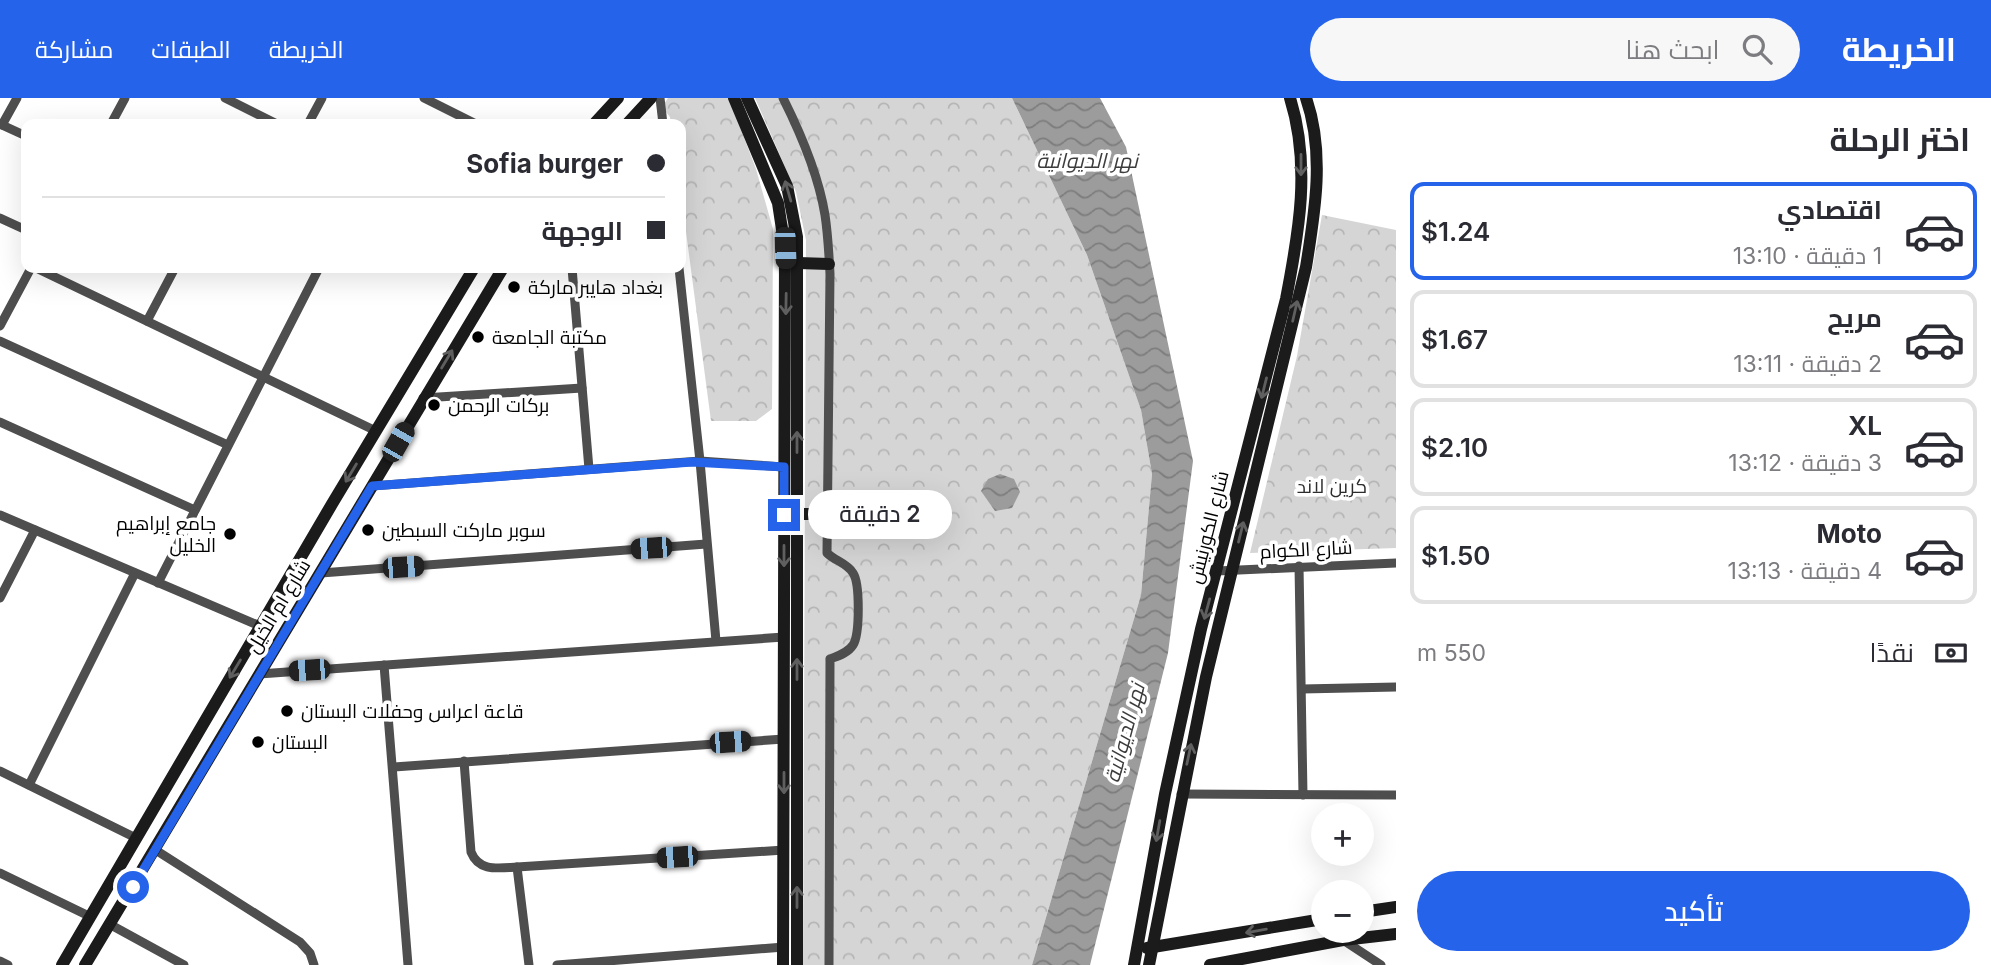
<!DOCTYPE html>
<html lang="ar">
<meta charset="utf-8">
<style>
:root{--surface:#fff;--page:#f7f7f7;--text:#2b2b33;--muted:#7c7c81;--line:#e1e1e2;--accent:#2563eb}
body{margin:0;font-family:Inter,Cairo,sans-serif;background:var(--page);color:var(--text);direction:rtl;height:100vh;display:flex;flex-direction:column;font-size:26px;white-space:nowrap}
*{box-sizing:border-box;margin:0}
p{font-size:23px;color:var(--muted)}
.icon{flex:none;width:38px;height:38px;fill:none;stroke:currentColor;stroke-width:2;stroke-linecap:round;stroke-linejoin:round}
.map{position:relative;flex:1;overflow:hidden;direction:ltr}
.drawer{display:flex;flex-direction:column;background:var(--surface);width:595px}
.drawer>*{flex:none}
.top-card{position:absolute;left:21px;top:21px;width:665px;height:154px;border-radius:14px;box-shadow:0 7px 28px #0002;direction:rtl;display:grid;align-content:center;height:154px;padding:0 21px;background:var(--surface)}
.buttons{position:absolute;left:1311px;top:705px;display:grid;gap:14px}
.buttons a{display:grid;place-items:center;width:63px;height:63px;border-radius:50%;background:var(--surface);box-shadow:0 7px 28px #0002;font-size:35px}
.end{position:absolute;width:32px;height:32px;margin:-16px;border:9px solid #2563eb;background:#fff;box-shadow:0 0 0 4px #fff}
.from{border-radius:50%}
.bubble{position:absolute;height:49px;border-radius:24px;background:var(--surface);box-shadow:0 7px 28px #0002;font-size:23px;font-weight:600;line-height:49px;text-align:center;direction:rtl}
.car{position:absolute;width:21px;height:42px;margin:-21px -10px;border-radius:9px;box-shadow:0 0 5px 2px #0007;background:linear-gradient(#222 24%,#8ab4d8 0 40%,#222 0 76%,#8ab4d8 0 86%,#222 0)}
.top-card b{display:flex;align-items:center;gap:24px;height:66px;font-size:26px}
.top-card b+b{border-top:2px solid var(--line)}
.top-card i{width:18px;height:18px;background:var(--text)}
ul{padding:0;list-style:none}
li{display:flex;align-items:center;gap:21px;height:98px;margin:0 14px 10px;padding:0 7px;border:4px solid var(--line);border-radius:14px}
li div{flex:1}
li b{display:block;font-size:26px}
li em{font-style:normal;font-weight:600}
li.on{border-color:var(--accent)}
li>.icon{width:63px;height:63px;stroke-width:1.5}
h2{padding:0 21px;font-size:32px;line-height:84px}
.pay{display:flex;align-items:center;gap:18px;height:77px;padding:0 21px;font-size:26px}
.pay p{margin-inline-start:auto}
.action{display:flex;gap:14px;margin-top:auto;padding:14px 21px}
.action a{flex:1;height:80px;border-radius:42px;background:var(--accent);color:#fff;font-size:28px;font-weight:600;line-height:80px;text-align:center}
header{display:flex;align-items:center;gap:42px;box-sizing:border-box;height:98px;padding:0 35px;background:var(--accent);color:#fff}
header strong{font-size:33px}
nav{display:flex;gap:38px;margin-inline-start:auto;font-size:24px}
.search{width:490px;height:63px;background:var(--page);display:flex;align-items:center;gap:18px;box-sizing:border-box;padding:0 24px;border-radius:38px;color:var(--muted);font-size:26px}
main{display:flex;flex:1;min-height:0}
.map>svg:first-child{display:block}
.forest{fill:url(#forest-crowns)}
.water{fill:url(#water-waves)}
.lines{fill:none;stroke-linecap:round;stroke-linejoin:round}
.street{stroke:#4e4e4e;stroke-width:9}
.secondary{stroke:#1b1b1b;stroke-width:12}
.oneway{stroke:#5f5f5f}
.route{stroke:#2563eb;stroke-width:9}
.poi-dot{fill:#000;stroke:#fff;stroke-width:2.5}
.labels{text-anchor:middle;stroke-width:7;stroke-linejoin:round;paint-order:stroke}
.poi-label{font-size:19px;fill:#000;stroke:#fff;text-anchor:start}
.park-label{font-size:19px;fill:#2c2c2c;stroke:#fff}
.street-label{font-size:19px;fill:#000;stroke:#fff}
.water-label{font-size:21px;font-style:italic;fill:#3d3d3d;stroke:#fff}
</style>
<header>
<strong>الخريطة</strong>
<div class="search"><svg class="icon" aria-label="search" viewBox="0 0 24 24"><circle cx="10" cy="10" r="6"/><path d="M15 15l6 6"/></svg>ابحث هنا</div>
<nav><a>الخريطة</a><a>الطبقات</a><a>مشاركة</a></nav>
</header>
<main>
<section class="drawer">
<h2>اختر الرحلة</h2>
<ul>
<li class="on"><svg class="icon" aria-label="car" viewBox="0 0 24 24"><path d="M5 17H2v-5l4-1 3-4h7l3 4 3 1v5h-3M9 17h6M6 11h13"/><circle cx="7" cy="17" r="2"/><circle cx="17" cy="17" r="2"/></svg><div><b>اقتصادي</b><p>1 دقيقة · 13:10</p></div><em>$1.24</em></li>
<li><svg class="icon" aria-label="car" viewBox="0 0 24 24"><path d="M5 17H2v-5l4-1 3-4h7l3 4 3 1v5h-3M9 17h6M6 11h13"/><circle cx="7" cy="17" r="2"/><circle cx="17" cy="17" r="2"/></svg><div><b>مريح</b><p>2 دقيقة · 13:11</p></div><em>$1.67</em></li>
<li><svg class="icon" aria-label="car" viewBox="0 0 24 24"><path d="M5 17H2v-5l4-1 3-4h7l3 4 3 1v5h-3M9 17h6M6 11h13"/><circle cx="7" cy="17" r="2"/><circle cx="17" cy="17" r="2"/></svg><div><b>XL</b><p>3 دقيقة · 13:12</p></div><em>$2.10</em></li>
<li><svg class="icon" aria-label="car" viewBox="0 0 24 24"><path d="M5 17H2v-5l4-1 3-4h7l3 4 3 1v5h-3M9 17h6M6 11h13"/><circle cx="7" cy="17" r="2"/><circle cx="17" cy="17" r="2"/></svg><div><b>Moto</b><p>4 دقيقة · 13:13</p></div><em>$1.50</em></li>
</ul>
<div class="pay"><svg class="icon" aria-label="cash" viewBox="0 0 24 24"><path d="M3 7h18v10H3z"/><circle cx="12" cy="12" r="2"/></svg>نقدًا<p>550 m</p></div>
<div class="action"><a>تأكيد</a></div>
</section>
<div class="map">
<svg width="1396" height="867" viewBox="0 0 1396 867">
<defs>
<pattern id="forest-crowns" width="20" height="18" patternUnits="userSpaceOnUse" patternTransform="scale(1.75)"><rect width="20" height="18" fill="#d5d5d5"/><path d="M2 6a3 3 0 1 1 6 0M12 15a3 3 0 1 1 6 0" fill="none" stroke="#b5b5b5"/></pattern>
<pattern id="water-waves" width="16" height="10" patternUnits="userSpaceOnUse" patternTransform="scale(1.75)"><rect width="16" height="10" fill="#9c9c9c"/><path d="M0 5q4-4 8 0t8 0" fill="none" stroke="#7d7d7d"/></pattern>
</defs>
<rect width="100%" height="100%" fill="#fff"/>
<g class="forest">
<polygon points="668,0 729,0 756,71 773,131 772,311 756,323 711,323 681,96 681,26 671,26 670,19 662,9"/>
<polygon points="755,0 1012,0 1087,157 1141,312 1152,376 1141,497 1032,867 803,867 806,142 796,94"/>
<polygon points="1322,117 1396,132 1396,450 1250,455 1297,258"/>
</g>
<g class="water">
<polygon points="1012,0 1100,0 1126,49 1193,363 1168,555 1090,867 1032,867 1141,497 1152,376 1141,312 1087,157"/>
<polygon points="1000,376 1014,381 1020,394 1012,410 995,413 981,393 988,381"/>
</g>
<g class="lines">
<g class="street">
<polyline points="225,0 277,26"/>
<polyline points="424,0 476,26"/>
<polyline points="660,0 663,26"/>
<path d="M783,0C800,34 819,80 825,117C828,137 829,156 830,176L827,455C835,463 847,465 853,475C860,485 860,536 853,547C848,555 838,558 830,561L829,867"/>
<polyline points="0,26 26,38"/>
<polyline points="111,26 125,0"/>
<polyline points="308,26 322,0"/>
<polyline points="2,27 17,0"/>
<polyline points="0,120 26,132"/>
<polyline points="36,170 376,333"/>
<polyline points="572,170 589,371"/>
<polyline points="679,170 700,363 716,543"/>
<polyline points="147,223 175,170"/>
<polyline points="0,228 31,170"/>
<polyline points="0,243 228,347"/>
<polyline points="423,300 582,290"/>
<polyline points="0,324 195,412"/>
<polyline points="372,388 700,363 784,369"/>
<polyline points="0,417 260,528"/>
<polyline points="1299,468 1303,697"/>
<polyline points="1217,473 1396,465"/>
<polyline points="321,475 706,446"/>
<polyline points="158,485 319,170"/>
<polyline points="0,500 35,432"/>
<polyline points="384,567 408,867"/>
<polyline points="259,576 784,539"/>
<polyline points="1302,591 1396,589"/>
<path d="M464,663L471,754C479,774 498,770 517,769L784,752"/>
<polyline points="394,669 784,641"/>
<polyline points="0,673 136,740"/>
<polyline points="29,687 135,475"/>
<polyline points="1181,696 1396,697"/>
<polyline points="154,751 300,844 310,855 314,867"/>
<polyline points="517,769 529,867"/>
<polyline points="0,775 91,819"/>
<polyline points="111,827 184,867"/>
<polyline points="1343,842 1381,867"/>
<polyline points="0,863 8,867"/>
<polyline points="557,867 784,849"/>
</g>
<g class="secondary">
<polyline points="734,0 778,105 785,151 783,867"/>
<polyline points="747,0 787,88 797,139 797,867"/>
<polyline points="594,26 618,0"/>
<polyline points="627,26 651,0"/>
<polyline points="798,165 829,166"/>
<polyline points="797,416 826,416"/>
<polyline points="1362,814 1396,809"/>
<polyline points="1147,850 1323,821"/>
<polyline points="62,867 332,406 474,170"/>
<polyline points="85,867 503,170"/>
<path d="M1134,867L1165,696L1201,531L1286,201C1299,134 1311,67 1290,0"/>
<path d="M1149,867L1206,579L1306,169C1315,114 1325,54 1306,0"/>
<polyline points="1210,867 1343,842 1396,836"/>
</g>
</g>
<defs><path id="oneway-shaft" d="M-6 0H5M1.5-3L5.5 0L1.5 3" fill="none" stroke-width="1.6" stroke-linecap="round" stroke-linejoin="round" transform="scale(1.75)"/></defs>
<g class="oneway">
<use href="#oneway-shaft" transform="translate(1301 67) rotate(90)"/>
<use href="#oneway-shaft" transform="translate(788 93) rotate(-106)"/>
<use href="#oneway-shaft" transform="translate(786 206) rotate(91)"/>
<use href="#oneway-shaft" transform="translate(1295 213) rotate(-77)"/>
<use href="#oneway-shaft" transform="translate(447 261) rotate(-59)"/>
<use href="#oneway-shaft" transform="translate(1264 290) rotate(104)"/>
<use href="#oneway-shaft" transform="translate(797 344) rotate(-90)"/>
<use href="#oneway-shaft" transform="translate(351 375) rotate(121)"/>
<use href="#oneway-shaft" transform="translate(1241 434) rotate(-76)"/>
<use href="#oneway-shaft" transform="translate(784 458) rotate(90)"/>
<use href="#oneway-shaft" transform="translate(1207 511) rotate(105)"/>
<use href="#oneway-shaft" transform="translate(235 571) rotate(121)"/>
<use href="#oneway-shaft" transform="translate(797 571) rotate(-90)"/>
<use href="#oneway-shaft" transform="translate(1189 656) rotate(-78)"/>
<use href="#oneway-shaft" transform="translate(784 685) rotate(90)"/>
<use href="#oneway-shaft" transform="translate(1158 733) rotate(100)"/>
<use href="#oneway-shaft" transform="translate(797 799) rotate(-90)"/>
<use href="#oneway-shaft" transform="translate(1256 833) rotate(170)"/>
</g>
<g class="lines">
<polyline class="route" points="133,789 372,388 692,364 784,369 784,417"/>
</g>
<g class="poi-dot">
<circle cx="514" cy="189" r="7"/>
<circle cx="478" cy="239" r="7"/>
<circle cx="434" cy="307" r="7"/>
<circle cx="368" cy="432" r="7"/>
<circle cx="230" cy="436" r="7"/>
<circle cx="287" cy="613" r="7"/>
<circle cx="258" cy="644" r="7"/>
</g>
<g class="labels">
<g class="poi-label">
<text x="528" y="196">بغداد هايبر ماركة</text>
<text x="492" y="246">مكتبة الجامعة</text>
<text x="448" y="314">بركات الرحمن</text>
<text x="216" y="432" text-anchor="end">جامع إبراهيم<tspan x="216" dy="22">الخليل</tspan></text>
<text x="382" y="439">سوبر ماركت السبطين</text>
<text x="301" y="620">قاعة اعراس وحفلات البستان</text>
<text x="272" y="651">البستان</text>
</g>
<g class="park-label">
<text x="1332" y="395">كرين لاند</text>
</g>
<g class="street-label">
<text transform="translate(1208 429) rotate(-76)" y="7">شارع الكورنيش</text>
<text transform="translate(1306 451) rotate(-3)" y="7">شارع الكوام</text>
<text transform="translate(278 508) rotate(-59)" y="7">شارع ام الخيل</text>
</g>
<g class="water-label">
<text x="1087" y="70">نهر الديوانية</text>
<text transform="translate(1125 635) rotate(-75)" y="7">نهر الديوانية</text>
</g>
</g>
</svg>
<div class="buttons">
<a>+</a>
<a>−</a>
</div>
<i class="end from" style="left:133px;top:789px"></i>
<i class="end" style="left:784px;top:417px"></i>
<div class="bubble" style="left:808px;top:392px;width:144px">2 دقيقة</div>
<i class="car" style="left:785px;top:150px;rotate:178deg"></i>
<i class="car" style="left:398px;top:344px;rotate:30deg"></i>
<i class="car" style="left:651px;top:450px;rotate:266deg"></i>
<i class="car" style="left:403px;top:469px;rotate:86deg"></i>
<i class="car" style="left:309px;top:572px;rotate:266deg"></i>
<i class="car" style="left:730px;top:644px;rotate:86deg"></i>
<i class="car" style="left:677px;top:759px;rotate:266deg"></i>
<div class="top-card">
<b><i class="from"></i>Sofia burger</b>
<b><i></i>الوجهة</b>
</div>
</div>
</main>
